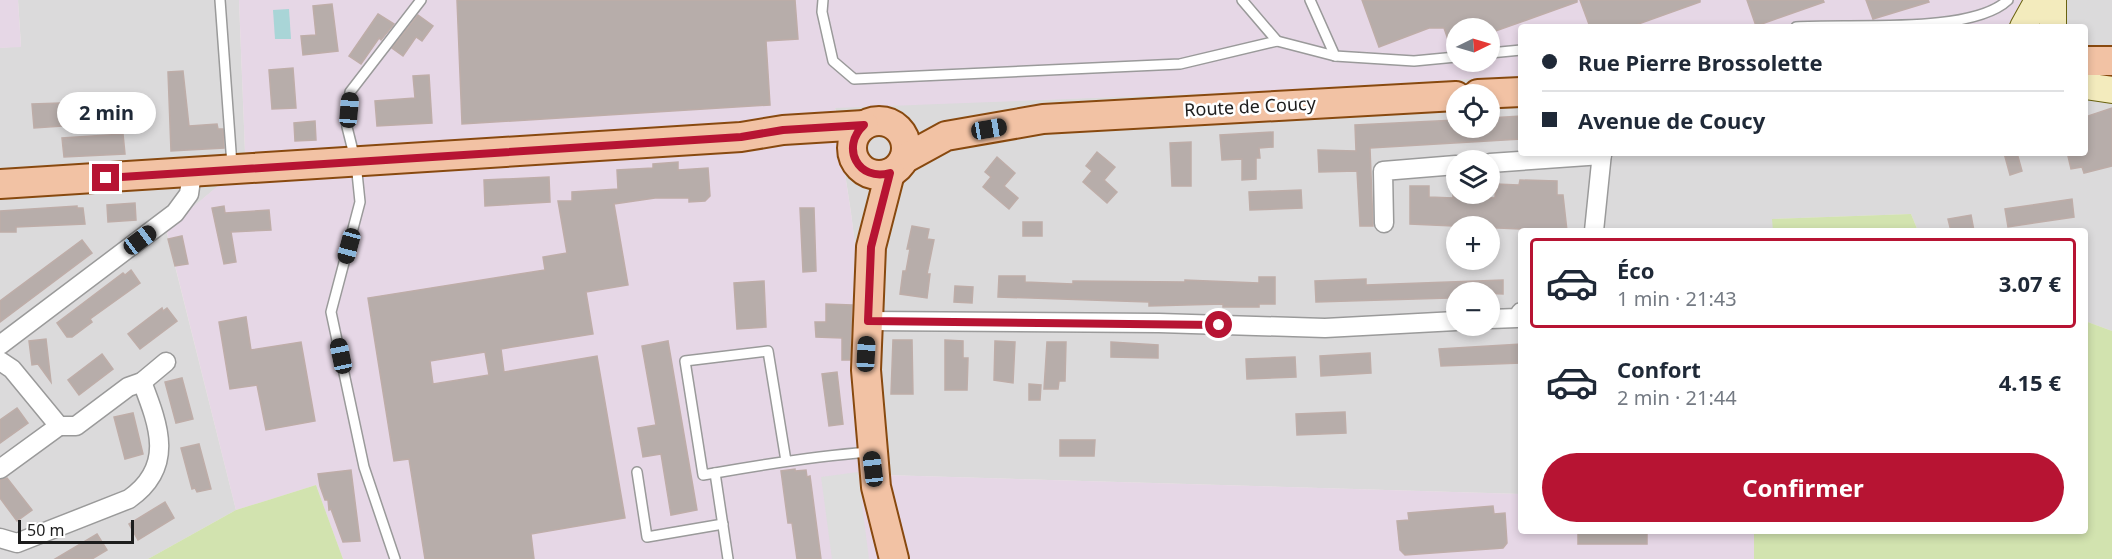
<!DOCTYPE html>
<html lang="fr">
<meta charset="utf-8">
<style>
:root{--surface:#fff;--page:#f6f6f7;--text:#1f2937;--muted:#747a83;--line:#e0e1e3;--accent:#b71433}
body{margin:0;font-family:"Noto Sans",sans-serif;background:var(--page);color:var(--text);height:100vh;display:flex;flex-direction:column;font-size:22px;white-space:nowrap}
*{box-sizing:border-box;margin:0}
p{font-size:20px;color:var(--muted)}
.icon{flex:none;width:33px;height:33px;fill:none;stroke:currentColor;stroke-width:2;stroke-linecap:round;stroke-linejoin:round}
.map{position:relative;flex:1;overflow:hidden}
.panel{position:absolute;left:1518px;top:228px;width:570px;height:306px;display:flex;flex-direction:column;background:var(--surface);border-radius:6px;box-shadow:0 3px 9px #0003}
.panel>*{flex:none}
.hud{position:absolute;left:1518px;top:24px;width:570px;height:132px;border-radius:6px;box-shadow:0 3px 9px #0003;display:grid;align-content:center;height:132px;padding:0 24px;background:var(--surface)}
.needle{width:39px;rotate:85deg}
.buttons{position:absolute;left:1446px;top:18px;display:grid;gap:12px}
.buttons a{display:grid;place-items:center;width:54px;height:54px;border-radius:50%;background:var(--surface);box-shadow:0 3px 9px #0003;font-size:30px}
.scale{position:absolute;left:18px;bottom:15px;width:116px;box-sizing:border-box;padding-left:6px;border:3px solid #1d1d1d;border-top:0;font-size:16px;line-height:21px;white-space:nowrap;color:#1d1d1d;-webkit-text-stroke:4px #fff;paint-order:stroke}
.end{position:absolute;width:27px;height:27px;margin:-14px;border:8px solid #b71433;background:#fff;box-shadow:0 0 0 3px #fff}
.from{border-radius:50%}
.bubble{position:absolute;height:42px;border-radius:21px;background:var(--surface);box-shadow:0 3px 9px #0003;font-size:20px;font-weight:700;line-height:42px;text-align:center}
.car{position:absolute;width:18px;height:36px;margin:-18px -9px;border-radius:8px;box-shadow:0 0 4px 2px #0007;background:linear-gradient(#222 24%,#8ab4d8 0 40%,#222 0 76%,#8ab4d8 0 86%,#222 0)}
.hud b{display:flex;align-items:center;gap:21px;height:57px;font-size:22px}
.hud b+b{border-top:2px solid var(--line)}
.hud i{width:15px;height:15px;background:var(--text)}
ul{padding:10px 0 0;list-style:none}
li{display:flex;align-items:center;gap:18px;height:90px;margin:0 12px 9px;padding:0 12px;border:3px solid transparent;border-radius:6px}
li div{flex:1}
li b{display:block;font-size:22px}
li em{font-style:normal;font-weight:700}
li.active{border-color:var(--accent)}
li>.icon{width:54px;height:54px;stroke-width:1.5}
.primary-button{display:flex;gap:12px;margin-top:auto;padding:12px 24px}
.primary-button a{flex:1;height:69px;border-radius:36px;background:var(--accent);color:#fff;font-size:24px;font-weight:700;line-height:69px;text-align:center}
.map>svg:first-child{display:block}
.residential{fill:#dbdadb;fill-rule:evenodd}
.industrial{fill:#e6d7e6;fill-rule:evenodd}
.grass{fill:#d2e3af}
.parking{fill:#ddd}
.water{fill:#a9d5d7}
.building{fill:#b7adaa;stroke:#beada8;stroke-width:1.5;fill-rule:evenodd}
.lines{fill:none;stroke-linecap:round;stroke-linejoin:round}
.lane-casing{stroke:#9a9a9a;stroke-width:12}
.street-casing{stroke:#9a9a9a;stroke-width:21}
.secondary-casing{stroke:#69620f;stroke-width:28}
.primary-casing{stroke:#88490f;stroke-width:32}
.lane{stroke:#fff;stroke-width:9}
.street{stroke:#fff;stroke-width:18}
.secondary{stroke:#f3ebbd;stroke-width:26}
.primary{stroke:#f2c2a4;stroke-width:28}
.route{stroke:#b71433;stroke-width:8}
.labels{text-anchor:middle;stroke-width:5;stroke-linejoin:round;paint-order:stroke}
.street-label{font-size:18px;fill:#1d1d1d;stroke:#fff}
</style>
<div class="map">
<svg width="2112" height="559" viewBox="0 0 2112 559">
<rect width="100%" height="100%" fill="#ede9e4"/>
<g class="residential">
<polygon points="18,0 239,0 245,152 224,181 166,230 236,510 148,559 0,559 0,48 21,46"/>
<path d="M2032,0H2112V331L2085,321V231H1918L1911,214L1773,219V231H1521V494L884,475L851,213L835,107L1252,92L1521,76V153H2085V27H2007ZM1456,94H1490V128H1456ZM1456,160H1490V194H1456ZM1456,226H1490V260H1456ZM1456,292H1490V326H1456Z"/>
</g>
<g class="industrial">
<polygon points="0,0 18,0 21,47 0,48"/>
<path d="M239,0H2032L2007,27H1521V76L1252,92L835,108L851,213L885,475L1521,494V531H1754V559H343L316,485L236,510L166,229L224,181L245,152ZM1456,28H1490V62H1456Z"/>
</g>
<g class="grass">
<polygon points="1911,214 1918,231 1773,231 1772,219"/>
<polygon points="2085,321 2112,331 2112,559 1754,559 1754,531 2085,531"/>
<polygon points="316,485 343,559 148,559 236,510"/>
</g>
<polygon class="parking" points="858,472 869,559 832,559 821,477"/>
<polygon class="water" points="289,9 291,39 275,39 273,10"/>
<g class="building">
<polygon points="457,0 795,0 798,39 766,41 770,105 462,124"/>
<polygon points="1362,0 1577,0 1577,2 1490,33 1490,28 1456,28 1456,50 1452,51 1444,28 1429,28 1379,47"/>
<polygon points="1580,0 1700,0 1700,2 1630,27 1590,27"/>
<polygon points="1747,0 1823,0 1824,2 1756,26"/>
<polygon points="1866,0 1928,0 1929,2 1873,19"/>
<polygon points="332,4 338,51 303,55 301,36 316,35 313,6"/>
<polygon points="378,14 394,24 381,40 379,38 361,64 349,56"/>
<polygon points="418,15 433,26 422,41 416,37 403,56 392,48"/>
<polygon points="293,68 296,108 272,109 269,70"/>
<polygon points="183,71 189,126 217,124 218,129 223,129 224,148 171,151 168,72"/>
<polygon points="429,75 432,123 377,126 375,101 415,98 413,76"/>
<polygon points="61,103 62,126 34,128 32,104"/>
<polygon points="2112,108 2112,166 2084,173 2082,167 2071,169 2068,156 2085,153 2085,117"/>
<polygon points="1521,116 1521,139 1370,148 1373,226 1360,226 1357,171 1319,172 1318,150 1356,151 1355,125 1456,120 1456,128 1490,128 1490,118"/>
<polygon points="315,121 316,140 295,141 294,123"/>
<polygon points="1273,132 1273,147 1259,148 1260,158 1256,158 1256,179 1242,180 1242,159 1222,160 1220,135"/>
<polygon points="123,134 125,154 64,157 62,138"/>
<polygon points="1191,142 1191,186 1172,186 1170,143"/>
<polygon points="1097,152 1115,167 1104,180 1117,192 1107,203 1083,182 1092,171 1086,166"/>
<polygon points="2004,153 2017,153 2022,171 2010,175"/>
<polygon points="997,157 1015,173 1004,186 1018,198 1009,209 983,187 991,177 985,172"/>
<path d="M678,162V170L708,168L710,196L705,201L689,202V198H655L614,204L628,285L586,292L593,334L501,349L504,372L597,356L625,518L531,534L534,559H425L409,459L394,461L368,298L545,270L543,257L567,253L558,201H572V192L618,189L617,170L653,168V164ZM485,352L489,375L433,384L430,361Z"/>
<polygon points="549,177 550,202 485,206 484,180"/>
<polygon points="1520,180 1557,181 1557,195 1563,195 1567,231 1410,224 1410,186 1429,186 1429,197 1453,198 1453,194 1472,194 1471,197 1495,198 1496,184 1519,185"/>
<polygon points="1301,190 1302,208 1250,210 1249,192"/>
<polygon points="2072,199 2074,217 2008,227 2005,209"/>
<polygon points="135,203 136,220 108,222 107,205"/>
<polygon points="77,206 77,208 83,208 85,224 16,227 16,232 0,232 0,211"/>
<polygon points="224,206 225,213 269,210 271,230 231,232 236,262 224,264 212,208"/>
<polygon points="800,208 814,208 816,271 803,272"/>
<polygon points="1971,215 1974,231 1951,231 1948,219"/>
<rect x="1023" y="222" width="19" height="14"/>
<polygon points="912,226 929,229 927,239 934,240 927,274 930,274 927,298 900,294 903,271 906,271 910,249 907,249"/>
<polygon points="182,236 188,264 175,266 168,239"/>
<polygon points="82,240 92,253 0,322 0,301"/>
<polygon points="131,270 140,283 90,319 92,322 72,337 67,337 57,323 123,273 125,275"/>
<polygon points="999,276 1025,276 1025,282 1073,284 1073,281 1185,282 1185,280 1259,283 1259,277 1275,277 1275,304 1259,304 1259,307 1223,307 1223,304 1149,306 1149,302 998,297"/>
<polygon points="1366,279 1366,285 1503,280 1503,294 1456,292 1456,296 1449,296 1449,298 1316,302 1315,281"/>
<polygon points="764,281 766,327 737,329 734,283"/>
<polygon points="955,286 973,287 972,303 954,302"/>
<polygon points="826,304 852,305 850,360 842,360 842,338 816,337 815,322 826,322"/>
<polygon points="162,308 163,311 167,308 177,321 140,349 128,334"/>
<polygon points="246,317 251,350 301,342 315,421 266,430 257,385 230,389 219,322"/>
<polygon points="46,339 51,382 38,364 32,365 29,341"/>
<polygon points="893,340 912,340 913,394 891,394"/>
<polygon points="945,340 963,341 963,358 968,358 967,390 945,390"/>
<polygon points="668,341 697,510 671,515 661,454 643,457 638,428 656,425 642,346"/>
<polygon points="995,341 1015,342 1013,383 994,380"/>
<polygon points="1047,342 1066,342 1065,381 1059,381 1058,389 1044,389"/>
<polygon points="1111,342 1158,345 1158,358 1111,357"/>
<polygon points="1521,344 1521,363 1441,366 1439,349"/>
<polygon points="1370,353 1371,373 1321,376 1320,356"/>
<polygon points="102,354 113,369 79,395 68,380"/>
<polygon points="1295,357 1296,377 1247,379 1246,359"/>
<polygon points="837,372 843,424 829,426 822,374"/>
<polygon points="182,378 193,419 176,423 165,382"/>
<polygon points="1029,384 1041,385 1040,400 1029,400"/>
<polygon points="17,408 28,423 0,443 0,420"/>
<polygon points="1345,412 1346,433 1297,435 1296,414"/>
<polygon points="133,413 143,454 125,459 114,417"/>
<polygon points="1060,440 1095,440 1094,456 1060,456"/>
<polygon points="199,444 211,489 197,492 195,488 192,489 181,448"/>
<polygon points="795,469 795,471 806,470 807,477 810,476 821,559 797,559 792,523 788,523 781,471"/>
<polygon points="351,470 360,541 343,542 331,509 329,510 328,500 325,500 320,486 318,474"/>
<polygon points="7,478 32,510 17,521 0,498 0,480"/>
<polygon points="165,502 174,518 138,540 129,524"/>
<polygon points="1493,506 1494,514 1505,513 1507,543 1503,548 1405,555 1400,550 1397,521 1409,520 1408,513"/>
<rect x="1578" y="531" width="69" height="13"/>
<polygon points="97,534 107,550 92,559 55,559"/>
</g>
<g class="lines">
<defs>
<g id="lane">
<polyline points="220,0 232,165"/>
<polyline points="823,0 822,12 833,61 854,79 1180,64 1277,41 1335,56"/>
<polyline points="1242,0 1277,41"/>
<polyline points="1310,0 1335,56 1414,61 1456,57"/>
<path d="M1796,27C1848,23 1971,35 2008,0"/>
<polyline points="1490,53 1521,50"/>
<path d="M786,461L768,351L685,361L703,475L715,473C766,464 817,456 869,452"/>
<polyline points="637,472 647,537 723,524"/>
<polyline points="715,473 728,559"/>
<polyline points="395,559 364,467 331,312 360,202 356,163 347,127 350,92 421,0"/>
</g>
<g id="street">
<polyline points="1490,163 1602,155"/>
<polyline points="1384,223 1383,171 1456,165"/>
<polyline points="1594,231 1602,153"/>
<polyline points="1490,319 1517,318 1521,312"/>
<polyline points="868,321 1159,323 1325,328 1456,321"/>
<polyline points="0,345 175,213 189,194 192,173"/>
<polyline points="0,361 12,369 59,426 76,426 128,387 142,382 166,362"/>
<polyline points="0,469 59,426"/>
<path d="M0,538L17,543L129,499C175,467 159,426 142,382"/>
</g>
<g id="secondary">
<polyline points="2053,0 2053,27"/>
<polyline points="2023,27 2038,0"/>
<polyline points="2085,86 2112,90"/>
</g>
<g id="primary">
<polyline points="2085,61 2112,61"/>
<polyline points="1478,94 1521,92"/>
<circle cx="879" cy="148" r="27"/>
<polyline points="904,159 946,136 1043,119 1456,96"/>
<polyline points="890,173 871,247 866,370 876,487 894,559"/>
<polyline points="0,184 741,137 783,130 864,125"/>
</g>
</defs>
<use href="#lane" class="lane-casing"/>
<use href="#street" class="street-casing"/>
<use href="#secondary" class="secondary-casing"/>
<use href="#primary" class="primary-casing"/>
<use href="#lane" class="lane"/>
<use href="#street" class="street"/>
<use href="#secondary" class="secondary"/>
<use href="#primary" class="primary"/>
</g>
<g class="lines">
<path class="route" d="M106,178L741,137L783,130L864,125C840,147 858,182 890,173L871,247L868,321L1219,325"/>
</g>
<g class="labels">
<g class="street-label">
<text transform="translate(1250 107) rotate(-3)" y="6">Route de Coucy</text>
</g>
</g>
</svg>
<div class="buttons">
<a><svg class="needle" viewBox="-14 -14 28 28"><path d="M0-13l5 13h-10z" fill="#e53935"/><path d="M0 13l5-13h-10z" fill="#747a83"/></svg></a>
<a><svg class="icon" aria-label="locate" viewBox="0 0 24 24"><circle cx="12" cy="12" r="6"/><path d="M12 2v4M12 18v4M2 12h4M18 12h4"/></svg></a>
<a><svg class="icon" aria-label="layers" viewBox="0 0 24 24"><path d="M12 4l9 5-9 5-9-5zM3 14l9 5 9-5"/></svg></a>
<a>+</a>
<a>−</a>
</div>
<div class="scale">50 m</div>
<i class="end from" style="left:1219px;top:325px"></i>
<i class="end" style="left:106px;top:178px"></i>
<div class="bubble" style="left:57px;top:92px;width:99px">2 min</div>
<i class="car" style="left:349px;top:110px;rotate:5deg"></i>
<i class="car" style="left:989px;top:129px;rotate:80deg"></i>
<i class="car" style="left:140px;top:240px;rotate:53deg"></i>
<i class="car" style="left:349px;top:246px;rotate:195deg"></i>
<i class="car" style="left:866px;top:354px;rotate:3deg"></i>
<i class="car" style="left:341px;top:356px;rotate:348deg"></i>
<i class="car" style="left:873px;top:469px;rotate:353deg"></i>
<div class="hud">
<b><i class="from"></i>Rue Pierre Brossolette</b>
<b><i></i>Avenue de Coucy</b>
</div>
<section class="panel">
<ul>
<li class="active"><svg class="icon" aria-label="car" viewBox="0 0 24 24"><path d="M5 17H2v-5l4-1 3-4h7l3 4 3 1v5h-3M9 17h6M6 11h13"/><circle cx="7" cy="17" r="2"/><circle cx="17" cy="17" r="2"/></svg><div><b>Éco</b><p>1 min · 21:43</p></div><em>3.07 €</em></li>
<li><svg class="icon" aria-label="car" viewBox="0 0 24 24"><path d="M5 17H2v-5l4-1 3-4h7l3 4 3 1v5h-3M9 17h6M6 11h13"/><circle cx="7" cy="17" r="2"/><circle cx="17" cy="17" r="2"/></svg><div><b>Confort</b><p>2 min · 21:44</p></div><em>4.15 €</em></li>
</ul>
<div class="primary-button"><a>Confirmer</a></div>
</section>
</div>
